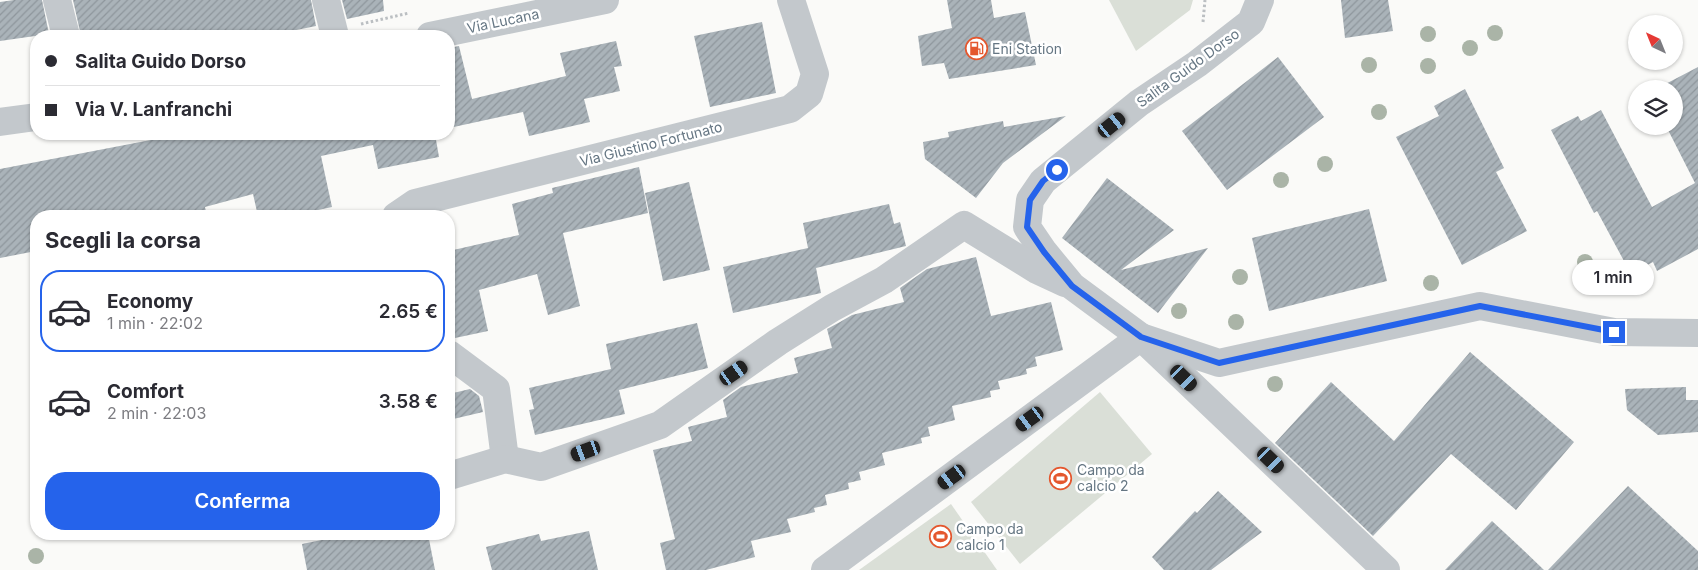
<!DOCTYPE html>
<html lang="it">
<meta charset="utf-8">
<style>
:root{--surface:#fff;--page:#f7f7f7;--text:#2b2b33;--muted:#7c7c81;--line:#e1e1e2;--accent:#2563eb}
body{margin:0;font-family:Inter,sans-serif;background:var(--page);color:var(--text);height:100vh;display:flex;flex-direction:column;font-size:19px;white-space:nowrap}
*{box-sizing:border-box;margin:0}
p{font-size:16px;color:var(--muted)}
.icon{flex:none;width:28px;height:28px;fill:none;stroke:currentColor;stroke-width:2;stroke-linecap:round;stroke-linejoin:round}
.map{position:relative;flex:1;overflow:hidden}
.sheet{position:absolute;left:30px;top:210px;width:425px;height:330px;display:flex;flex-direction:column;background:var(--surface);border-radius:20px;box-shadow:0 1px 4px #0004}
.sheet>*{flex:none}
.banner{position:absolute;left:30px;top:30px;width:425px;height:110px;border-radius:20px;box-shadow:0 1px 4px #0004;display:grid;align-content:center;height:110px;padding:0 15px;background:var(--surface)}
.needle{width:32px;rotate:317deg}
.tools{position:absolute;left:1628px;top:15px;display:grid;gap:10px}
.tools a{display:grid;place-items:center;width:55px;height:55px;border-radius:50%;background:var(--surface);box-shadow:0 1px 4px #0004;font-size:25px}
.end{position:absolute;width:22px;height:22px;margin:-11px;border:6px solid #2563eb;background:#fff;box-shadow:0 0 0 2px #fff}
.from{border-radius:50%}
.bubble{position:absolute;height:35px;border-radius:18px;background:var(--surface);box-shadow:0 1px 4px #0004;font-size:16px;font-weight:600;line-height:35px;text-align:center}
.car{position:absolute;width:15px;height:30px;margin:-15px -8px;border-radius:6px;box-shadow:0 0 4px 1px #0007;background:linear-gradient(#222 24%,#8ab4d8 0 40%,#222 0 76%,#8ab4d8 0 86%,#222 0)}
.banner b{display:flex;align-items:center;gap:18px;height:48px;font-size:19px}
.banner b+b{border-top:1px solid var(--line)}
.banner i{width:12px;height:12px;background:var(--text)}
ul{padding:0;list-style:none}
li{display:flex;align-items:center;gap:15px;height:82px;margin:0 10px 8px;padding:0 5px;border:2px solid transparent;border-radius:20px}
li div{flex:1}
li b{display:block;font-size:19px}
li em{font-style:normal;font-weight:600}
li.selected{border-color:var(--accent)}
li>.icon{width:45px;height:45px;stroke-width:1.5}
h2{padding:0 15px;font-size:22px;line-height:60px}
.action{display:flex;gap:10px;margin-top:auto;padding:10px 15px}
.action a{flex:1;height:58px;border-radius:20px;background:var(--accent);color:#fff;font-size:20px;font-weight:600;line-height:58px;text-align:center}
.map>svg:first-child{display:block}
.green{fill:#dadfd7}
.building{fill:url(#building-hatch)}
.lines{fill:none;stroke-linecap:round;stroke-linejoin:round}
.path{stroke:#bbbfc2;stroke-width:3;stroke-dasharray:2.5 2.5;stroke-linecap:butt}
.minor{stroke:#c3c8cc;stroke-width:28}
.tree{fill:#aab4a7}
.route{stroke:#2563eb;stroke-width:6}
.labels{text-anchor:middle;stroke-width:5;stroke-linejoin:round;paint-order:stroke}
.street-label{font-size:14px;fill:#657683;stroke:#fff}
.poi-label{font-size:14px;fill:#657683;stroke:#fff;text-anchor:start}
</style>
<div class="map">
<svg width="1698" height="570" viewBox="0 0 1698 570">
<defs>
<pattern id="building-hatch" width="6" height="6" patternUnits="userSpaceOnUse" patternTransform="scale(1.25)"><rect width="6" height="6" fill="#aab3b9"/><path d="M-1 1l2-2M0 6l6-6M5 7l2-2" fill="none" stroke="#8e969c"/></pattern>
</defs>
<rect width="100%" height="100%" fill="#fafaf8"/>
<g class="green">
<polygon points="1109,0 1193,0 1190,10 1136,51"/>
<polygon points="1100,392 1152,454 1020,564 971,502"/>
<polygon points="951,504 997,570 859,570"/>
</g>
<g class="building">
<polygon points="14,0 42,0 49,34 0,41 0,2"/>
<polygon points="73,0 311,0 316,26 267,36 81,36"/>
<polygon points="342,0 383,0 384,11 347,19"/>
<polygon points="947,0 991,0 994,18 1025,12 1036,65 949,79 944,63 922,66 918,36 952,28"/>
<polygon points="1341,0 1388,0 1393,31 1345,38"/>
<polygon points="762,22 776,93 710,107 694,36"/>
<polygon points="616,41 622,66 614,67 620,91 584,99 590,122 529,136 523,112 449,128 449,48 459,46 472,99 566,76 560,53"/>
<polygon points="1278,57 1324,117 1227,190 1182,131"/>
<polygon points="1698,67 1698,249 1657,271 1653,262 1631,274 1597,211 1594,213 1551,130 1578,116 1581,121 1601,110 1652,207 1695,183 1666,126 1674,126 1674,89 1656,89"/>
<polygon points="1465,89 1504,168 1496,172 1527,231 1462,265 1396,137 1439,116 1434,106"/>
<polygon points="1066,116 1003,163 976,198 925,159 923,142 949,137 948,132 1003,121 1004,127"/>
<polygon points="182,134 435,134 439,157 378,169 373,145 321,156 332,207 290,216 258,216 253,194 205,207 207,216 36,216 36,251 0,258 0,169"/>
<polygon points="639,167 648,213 563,233 580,306 548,315 537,274 479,290 488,331 455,338 449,309 449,251 519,235 512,204 553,193 552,188"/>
<polygon points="1107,178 1174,230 1121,270 1208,248 1158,313 1062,238"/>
<polygon points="689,182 710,270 663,281 645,193"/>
<polygon points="889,204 894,224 900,222 906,246 816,268 821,293 733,313 723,267 808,248 803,223"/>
<polygon points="1369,209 1387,281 1269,311 1252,238"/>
<polygon points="976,257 991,316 1051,302 1063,350 1035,357 1037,366 1026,369 1027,374 998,381 1000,389 990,391 991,397 952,406 955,420 928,427 930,436 921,438 922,443 882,453 885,465 859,472 861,480 848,483 849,489 825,495 827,505 814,508 815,512 787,519 791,532 751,541 755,557 706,570 666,570 660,543 675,539 653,450 692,441 688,427 727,417 723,400 741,387 798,373 794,358 832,348 827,329 840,322 852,315 904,302 900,288 927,269"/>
<polygon points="697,323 708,368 619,390 625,414 535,435 529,410 534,409 529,388 611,369 606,344"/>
<polygon points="1470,352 1574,442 1516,510 1451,454 1373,536 1275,443 1331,382 1394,441"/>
<polygon points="1686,387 1686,400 1698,400 1698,432 1658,435 1627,410 1625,389"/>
<polygon points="470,389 479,396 483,412 449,420 449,394"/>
<polygon points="1628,486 1698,551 1698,570 1548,570"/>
<polygon points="1218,491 1262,532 1211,570 1164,570 1152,557 1195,511 1197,513"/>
<polygon points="1492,521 1520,547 1544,570 1445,570"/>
<polygon points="589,531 598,570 492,570 486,547 539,534 541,541"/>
<polygon points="351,534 428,534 435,570 307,570 302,544"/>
</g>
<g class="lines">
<g class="path">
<polyline points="1203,22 1205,0"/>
<polyline points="361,24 409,13"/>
</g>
<g class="minor">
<polyline points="57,0 66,36"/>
<polyline points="326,0 335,36"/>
<polyline points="1260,0 1251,22 1197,64 1139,103 1043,181 1030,200 1027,227 1044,252 1072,286 1141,337 1386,570"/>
<polyline points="430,36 605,0"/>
<polyline points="0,122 36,117"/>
<polyline points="396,216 415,203 790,109 809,94 815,74 791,0"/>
<polyline points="449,354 496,389 505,459"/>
<polyline points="449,476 505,459 541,467 660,425 778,342 832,308 884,280 964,225 1037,270 1065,283"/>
<polyline points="825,570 1141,337 1219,363 1480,306 1614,332 1698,333"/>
</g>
</g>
<g class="tree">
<circle cx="1495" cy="33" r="8"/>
<circle cx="1428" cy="34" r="8"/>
<circle cx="1470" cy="48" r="8"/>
<circle cx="1369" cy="65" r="8"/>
<circle cx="1428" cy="66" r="8"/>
<circle cx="1379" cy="112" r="8"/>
<circle cx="1325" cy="164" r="8"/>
<circle cx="1281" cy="180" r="8"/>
<circle cx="1585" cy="262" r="8"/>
<circle cx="1240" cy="277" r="8"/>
<circle cx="1431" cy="283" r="8"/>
<circle cx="1179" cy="311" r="8"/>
<circle cx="1236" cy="322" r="8"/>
<circle cx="1275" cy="384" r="8"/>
<circle cx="36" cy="556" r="8"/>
</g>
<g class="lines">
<polyline class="route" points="1057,170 1043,181 1030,200 1027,227 1044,252 1072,286 1141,337 1219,363 1480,306 1614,332"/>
</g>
<defs>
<symbol id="fuel-ring" viewBox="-11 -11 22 22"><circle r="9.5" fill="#fff" stroke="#e4572e" stroke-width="1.5"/><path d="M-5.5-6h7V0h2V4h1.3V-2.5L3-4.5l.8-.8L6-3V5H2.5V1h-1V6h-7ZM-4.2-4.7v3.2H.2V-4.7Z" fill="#e4572e"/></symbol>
<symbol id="stadium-ring" viewBox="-11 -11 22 22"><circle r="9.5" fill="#fff" stroke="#e4572e" stroke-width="1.5"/><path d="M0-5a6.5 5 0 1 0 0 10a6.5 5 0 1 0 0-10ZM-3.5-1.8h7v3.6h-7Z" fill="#e4572e"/></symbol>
</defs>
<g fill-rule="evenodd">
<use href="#fuel-ring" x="964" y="36" width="25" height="25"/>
<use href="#stadium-ring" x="1048" y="466" width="25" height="25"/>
<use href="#stadium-ring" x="928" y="524" width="25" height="25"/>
</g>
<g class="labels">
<g class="street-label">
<text transform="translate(503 21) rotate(-12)" y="5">Via Lucana</text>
<text transform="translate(1188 68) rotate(-36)" y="5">Salita Guido Dorso</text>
<text transform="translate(651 144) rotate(-14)" y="5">Via Giustino Fortunato</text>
</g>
<g class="poi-label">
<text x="992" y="54">Eni Station</text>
<text x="1077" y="475">Campo da<tspan x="1077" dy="16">calcio 2</tspan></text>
<text x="956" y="534">Campo da<tspan x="956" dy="16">calcio 1</tspan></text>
</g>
</g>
</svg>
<div class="tools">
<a><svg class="needle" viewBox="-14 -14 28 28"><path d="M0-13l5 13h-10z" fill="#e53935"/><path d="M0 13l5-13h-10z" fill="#7c7c81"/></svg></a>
<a><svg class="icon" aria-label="layers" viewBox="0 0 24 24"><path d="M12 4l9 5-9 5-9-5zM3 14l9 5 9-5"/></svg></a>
</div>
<i class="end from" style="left:1057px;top:170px"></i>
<i class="end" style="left:1614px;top:332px"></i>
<div class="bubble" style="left:1572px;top:260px;width:82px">1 min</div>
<i class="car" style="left:1112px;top:125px;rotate:51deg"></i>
<i class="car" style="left:734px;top:373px;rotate:55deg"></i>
<i class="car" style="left:1184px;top:378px;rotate:134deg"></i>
<i class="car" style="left:1030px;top:419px;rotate:234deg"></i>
<i class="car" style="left:586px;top:451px;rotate:250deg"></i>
<i class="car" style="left:1271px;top:460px;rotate:134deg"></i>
<i class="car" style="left:952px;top:477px;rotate:234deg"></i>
<div class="banner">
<b><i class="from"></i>Salita Guido Dorso</b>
<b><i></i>Via V. Lanfranchi</b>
</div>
<section class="sheet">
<h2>Scegli la corsa</h2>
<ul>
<li class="selected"><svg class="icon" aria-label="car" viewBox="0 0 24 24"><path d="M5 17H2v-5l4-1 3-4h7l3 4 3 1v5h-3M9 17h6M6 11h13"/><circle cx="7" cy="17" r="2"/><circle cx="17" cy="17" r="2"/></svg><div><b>Economy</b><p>1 min · 22:02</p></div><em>2.65 €</em></li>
<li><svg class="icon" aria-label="car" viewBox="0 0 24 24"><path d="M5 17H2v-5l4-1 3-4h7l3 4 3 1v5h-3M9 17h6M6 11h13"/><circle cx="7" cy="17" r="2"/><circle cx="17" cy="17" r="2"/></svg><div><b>Comfort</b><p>2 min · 22:03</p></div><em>3.58 €</em></li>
</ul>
<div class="action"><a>Conferma</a></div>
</section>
</div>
